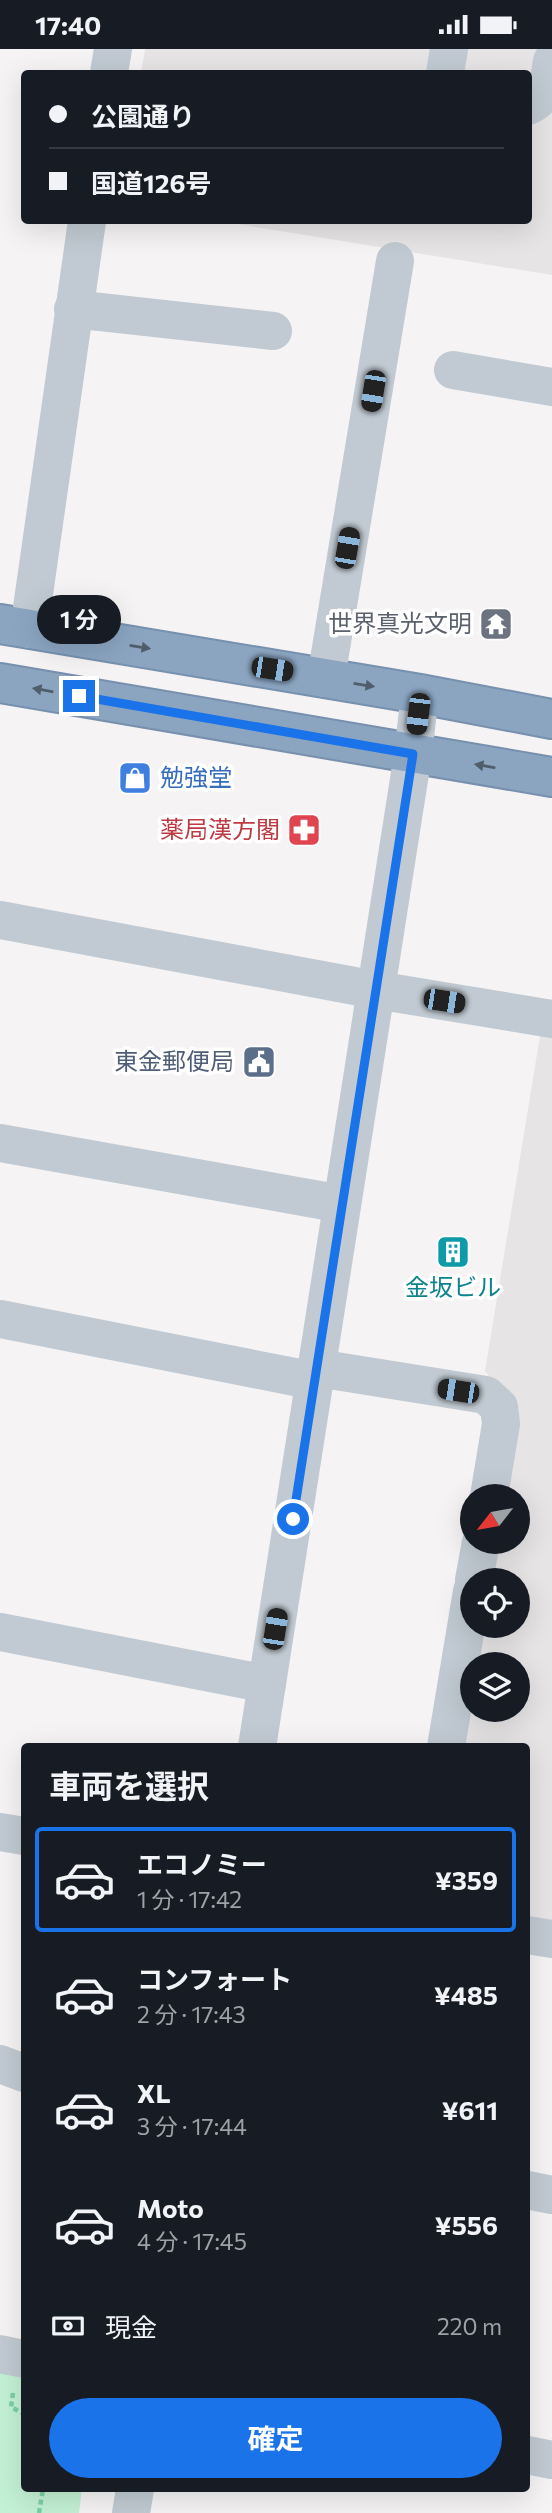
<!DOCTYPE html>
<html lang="ja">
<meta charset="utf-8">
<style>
:root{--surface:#171b24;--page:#20242c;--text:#f1f3f6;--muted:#9ea1a6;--line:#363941;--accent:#1a73e8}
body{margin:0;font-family:Commissioner,"Noto Sans JP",sans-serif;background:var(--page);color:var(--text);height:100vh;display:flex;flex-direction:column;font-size:26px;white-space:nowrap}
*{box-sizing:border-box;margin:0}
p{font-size:23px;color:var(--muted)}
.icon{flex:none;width:38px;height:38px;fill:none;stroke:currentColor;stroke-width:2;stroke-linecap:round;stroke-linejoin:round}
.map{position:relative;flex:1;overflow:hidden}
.sheet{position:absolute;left:21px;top:1694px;width:509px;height:749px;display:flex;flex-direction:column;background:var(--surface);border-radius:7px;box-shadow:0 7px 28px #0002}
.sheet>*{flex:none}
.guide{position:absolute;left:21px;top:21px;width:511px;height:154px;border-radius:7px;box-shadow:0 7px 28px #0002;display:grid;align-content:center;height:154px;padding:0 28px;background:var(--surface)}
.needle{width:46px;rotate:239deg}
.fabs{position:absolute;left:460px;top:1435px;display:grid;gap:14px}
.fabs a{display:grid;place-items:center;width:70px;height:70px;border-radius:50%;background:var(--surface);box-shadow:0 7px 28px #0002;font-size:35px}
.end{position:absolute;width:32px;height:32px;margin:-16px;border:9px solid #1a73e8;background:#fff;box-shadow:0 0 0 4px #fff}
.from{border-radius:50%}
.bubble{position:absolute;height:49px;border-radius:24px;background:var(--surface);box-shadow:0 7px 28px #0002;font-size:23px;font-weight:700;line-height:49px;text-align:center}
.car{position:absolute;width:21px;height:42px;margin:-21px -10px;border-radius:9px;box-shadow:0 0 5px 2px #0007;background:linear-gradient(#222 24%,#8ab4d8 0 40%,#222 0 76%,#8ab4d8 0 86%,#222 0)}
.guide b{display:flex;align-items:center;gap:24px;height:66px;font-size:26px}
.guide b+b{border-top:2px solid var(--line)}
.guide i{width:18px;height:18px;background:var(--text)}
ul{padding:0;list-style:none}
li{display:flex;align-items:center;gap:21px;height:105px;margin:0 14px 10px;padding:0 14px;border:4px solid transparent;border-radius:7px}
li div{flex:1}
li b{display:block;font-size:26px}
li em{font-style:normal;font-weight:700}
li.active{border-color:var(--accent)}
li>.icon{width:63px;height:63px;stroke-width:1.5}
h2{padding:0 28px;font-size:32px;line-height:84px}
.pay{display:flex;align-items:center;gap:18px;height:77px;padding:0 28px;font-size:26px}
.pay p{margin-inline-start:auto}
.primary-button{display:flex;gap:14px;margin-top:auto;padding:14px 28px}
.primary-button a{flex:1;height:80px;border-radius:42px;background:var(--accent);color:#fff;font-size:28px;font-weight:700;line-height:80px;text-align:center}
.status{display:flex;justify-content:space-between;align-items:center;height:49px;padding:0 35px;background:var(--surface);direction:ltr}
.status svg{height:19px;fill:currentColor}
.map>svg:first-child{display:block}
.education{fill:#e6e4e5}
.green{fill:#c3f1d5}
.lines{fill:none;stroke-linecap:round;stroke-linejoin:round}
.highway-casing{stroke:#7690ad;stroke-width:42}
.path{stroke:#7ad0a6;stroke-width:4.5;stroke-dasharray:5 3.5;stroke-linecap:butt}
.minor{stroke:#c1cad2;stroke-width:38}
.highway{stroke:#8ba5c1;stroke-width:38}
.oneway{fill:#505e6b}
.route{stroke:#1a73e8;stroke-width:9}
.labels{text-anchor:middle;stroke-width:7;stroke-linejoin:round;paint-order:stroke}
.worship-label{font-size:24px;fill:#5b616d;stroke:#fff;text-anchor:end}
.shop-label{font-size:24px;fill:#366cbe;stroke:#fff;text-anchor:start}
.health-label{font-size:24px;fill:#be3a42;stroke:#fff;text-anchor:end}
.service-label{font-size:24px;fill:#4e5e75;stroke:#fff;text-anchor:end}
.culture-label{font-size:24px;fill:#0d838f;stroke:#fff}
</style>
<div class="status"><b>17:40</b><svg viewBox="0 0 49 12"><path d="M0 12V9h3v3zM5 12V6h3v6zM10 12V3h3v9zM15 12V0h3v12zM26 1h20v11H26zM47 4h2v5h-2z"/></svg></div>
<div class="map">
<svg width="552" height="2464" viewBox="0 0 552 2464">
<rect width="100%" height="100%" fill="#f5f3f3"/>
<g class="education">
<polygon points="145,0 552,0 552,226 219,172 528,172 528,24 141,24"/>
<polygon points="541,981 552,983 552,1873 527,1868 527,1698 461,1698 472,1627 472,1661 518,1661 518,1615 474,1615 481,1577 518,1577 518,1531 488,1531 494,1493 518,1493 518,1447 502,1447 516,1362 485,1322"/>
</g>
<polygon class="green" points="0,2318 24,2322 24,2440 82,2440 79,2464 0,2464"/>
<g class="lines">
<defs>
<g id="highway">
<polyline points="0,575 420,645 552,670"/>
<polyline points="0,634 552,728"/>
</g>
</defs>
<use href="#highway" class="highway-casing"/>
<g class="path">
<polyline points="13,2344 11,2358 24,2365"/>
<polyline points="39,2464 43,2440"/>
</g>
<g class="minor">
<polyline points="109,24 113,0"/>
<polyline points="445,24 449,0"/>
<path d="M528,57C548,48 549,31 552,12"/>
<polyline points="73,260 273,282"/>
<polyline points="453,321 552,338"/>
<polyline points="29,580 87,172"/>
<polyline points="326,629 395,212"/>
<polyline points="0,871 376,941 552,970"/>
<polyline points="0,1094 342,1155"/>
<polyline points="0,1270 315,1332"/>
<polyline points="317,1319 486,1346 499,1358 501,1375 489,1447"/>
<polyline points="474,1531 481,1493"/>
<polyline points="0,1583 267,1635"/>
<polyline points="257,1698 413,705 420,645"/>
<polyline points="446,1698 472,1542"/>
<polyline points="0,1783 24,1787"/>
<polyline points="527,1886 552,1890"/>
<polyline points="0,2015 24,2024"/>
<polyline points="527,2141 552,2146"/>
<polyline points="0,2305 24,2310"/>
<polyline points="527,2406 552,2411"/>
<polyline points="131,2464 135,2440"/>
</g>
<use href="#highway" class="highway"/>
</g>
<defs><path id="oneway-solid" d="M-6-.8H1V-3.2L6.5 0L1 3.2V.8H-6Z" transform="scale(1.75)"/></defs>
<g class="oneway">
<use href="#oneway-solid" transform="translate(140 598) rotate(9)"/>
<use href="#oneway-solid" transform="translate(364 636) rotate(9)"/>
<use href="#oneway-solid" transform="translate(43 641) rotate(-170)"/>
<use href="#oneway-solid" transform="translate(485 717) rotate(-170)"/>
</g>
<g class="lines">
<polyline class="route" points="79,647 413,705 293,1470"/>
</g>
<defs>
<symbol id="temple-square" viewBox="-11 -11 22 22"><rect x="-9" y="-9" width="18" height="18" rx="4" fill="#6b7280" stroke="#fff"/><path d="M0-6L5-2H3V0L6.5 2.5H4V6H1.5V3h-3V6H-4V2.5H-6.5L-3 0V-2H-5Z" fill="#fff"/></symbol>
<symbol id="shop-square" viewBox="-11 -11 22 22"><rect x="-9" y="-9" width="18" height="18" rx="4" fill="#3f7fe0" stroke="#fff"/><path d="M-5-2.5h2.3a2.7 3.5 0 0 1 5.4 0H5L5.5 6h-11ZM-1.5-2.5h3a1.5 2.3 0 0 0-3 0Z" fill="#fff"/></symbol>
<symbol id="pharmacy-square" viewBox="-11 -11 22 22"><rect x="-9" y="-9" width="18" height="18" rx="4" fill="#e0444e" stroke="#fff"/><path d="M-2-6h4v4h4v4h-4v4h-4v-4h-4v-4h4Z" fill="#fff"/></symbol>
<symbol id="civic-square" viewBox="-11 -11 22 22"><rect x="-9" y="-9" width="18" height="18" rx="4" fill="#5c6f8a" stroke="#fff"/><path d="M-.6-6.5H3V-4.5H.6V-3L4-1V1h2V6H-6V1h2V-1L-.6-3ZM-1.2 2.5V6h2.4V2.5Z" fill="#fff"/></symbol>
<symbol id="building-square" viewBox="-11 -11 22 22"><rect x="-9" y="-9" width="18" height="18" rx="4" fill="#0f9aa8" stroke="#fff"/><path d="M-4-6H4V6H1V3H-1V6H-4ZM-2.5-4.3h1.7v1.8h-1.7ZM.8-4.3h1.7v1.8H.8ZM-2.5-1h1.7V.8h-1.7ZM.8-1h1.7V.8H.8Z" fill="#fff"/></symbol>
</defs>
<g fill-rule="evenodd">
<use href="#temple-square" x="477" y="556" width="38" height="38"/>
<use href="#shop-square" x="116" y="710" width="38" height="38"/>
<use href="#pharmacy-square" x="285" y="762" width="38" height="38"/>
<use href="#civic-square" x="240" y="994" width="38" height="38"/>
<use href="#building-square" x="434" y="1184" width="38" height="38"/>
</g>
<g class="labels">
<g class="worship-label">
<text x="472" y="583">世界真光文明</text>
</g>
<g class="shop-label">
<text x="160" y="737">勉強堂</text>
</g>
<g class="health-label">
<text x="280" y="789">薬局漢方閣</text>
</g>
<g class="service-label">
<text x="234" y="1021">東金郵便局</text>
</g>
<g class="culture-label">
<text x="453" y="1247">金坂ビル</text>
</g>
</g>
</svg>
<div class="fabs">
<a><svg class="needle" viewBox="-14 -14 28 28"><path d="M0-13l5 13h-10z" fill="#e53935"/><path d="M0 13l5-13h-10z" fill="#9ea1a6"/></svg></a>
<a><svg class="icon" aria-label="locate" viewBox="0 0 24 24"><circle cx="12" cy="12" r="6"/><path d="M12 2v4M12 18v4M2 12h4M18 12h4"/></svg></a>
<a><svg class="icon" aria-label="layers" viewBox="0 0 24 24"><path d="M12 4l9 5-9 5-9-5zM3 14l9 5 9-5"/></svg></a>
</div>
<i class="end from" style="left:293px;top:1470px"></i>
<i class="end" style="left:79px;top:647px"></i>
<div class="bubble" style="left:37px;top:546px;width:84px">1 分</div>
<i class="car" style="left:373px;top:342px;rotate:189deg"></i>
<i class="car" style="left:347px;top:499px;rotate:10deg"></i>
<i class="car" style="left:272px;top:620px;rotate:99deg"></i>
<i class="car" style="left:418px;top:665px;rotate:187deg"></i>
<i class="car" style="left:444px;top:952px;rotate:99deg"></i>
<i class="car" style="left:458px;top:1342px;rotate:279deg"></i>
<i class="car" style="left:275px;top:1580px;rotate:9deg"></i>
<div class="guide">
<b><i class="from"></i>公園通り</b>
<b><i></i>国道126号</b>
</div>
<section class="sheet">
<h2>車両を選択</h2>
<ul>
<li class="active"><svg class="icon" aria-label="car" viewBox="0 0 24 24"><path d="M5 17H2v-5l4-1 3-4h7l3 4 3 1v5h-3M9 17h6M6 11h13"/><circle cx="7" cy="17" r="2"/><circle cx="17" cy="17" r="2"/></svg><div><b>エコノミー</b><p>1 分 · 17:42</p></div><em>¥359</em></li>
<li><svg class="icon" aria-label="car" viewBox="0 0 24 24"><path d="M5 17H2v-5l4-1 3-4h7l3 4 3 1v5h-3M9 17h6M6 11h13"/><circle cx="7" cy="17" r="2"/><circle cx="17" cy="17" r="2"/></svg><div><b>コンフォート</b><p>2 分 · 17:43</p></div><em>¥485</em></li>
<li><svg class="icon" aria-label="car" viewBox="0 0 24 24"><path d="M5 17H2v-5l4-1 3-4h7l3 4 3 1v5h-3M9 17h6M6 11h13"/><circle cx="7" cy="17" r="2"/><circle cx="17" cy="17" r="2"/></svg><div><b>XL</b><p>3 分 · 17:44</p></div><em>¥611</em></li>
<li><svg class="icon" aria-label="car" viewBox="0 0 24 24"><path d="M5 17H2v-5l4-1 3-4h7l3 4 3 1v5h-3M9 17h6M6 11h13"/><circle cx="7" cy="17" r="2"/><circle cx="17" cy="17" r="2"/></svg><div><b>Moto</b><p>4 分 · 17:45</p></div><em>¥556</em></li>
</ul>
<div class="pay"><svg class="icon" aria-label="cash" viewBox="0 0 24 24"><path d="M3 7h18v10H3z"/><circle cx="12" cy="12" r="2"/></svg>現金<p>220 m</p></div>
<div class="primary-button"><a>確定</a></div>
</section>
</div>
